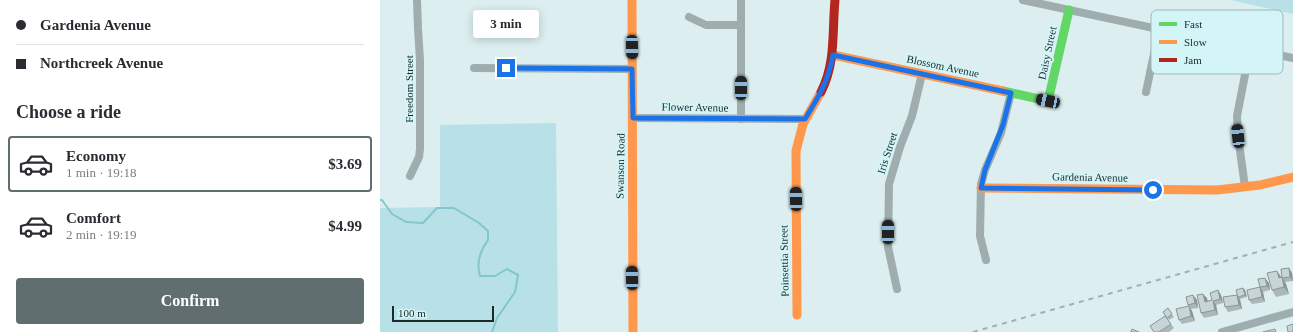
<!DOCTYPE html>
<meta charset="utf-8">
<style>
:root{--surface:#fff;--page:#f7f7f7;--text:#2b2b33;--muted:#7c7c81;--line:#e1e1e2;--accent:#606e6f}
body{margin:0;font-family:Georgia,serif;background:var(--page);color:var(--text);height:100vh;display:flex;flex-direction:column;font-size:15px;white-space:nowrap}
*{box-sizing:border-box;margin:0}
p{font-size:13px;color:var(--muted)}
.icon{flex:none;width:22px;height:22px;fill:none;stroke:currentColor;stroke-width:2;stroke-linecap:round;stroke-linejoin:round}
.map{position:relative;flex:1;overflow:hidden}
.panel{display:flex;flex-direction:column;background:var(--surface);width:380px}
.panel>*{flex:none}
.guide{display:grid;align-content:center;height:88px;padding:0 16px;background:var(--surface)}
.scale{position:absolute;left:12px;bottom:10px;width:102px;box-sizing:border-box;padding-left:4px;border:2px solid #1d292a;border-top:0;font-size:11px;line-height:14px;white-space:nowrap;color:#1d292a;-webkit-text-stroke:3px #d4f5f8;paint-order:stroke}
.end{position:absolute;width:18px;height:18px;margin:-9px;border:5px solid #1a73e8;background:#fff;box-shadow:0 0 0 2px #fff}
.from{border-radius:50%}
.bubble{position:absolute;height:28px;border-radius:4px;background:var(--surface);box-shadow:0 2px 10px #0003;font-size:13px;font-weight:600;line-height:28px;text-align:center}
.car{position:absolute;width:12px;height:24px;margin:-12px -6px;border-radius:5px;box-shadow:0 0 3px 1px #0007;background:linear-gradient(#222 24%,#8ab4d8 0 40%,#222 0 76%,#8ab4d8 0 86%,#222 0)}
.guide b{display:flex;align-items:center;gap:14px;height:38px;font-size:15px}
.guide b+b{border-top:1px solid var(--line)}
.guide i{width:10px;height:10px;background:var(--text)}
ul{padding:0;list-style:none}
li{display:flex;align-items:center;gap:12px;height:56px;margin:0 8px 6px;padding:0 8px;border:2px solid transparent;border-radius:4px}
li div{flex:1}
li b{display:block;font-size:15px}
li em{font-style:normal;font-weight:600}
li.active{border-color:var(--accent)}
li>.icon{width:36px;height:36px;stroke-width:1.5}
h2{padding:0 16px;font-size:18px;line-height:48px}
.primary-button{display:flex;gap:8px;margin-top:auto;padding:8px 16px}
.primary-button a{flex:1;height:46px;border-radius:4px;background:var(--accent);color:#fff;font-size:16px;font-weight:600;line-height:46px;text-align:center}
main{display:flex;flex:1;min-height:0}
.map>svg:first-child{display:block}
.green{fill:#b7e1e6}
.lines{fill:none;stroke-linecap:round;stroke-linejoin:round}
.stream{stroke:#82c7ce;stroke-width:2}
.street{stroke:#9fadae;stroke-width:8}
.fast{stroke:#63d668;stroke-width:9}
.slow{stroke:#ff974d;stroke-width:9}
.jam{stroke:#b3261e;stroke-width:9}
.rail{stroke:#a1afb0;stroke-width:2;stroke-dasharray:5 5;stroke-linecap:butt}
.wall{fill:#abb7b9}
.shaded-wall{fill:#8b9596}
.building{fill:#c7d5d7;stroke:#8b9596}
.route{stroke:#1a73e8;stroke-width:5}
.labels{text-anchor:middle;stroke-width:4;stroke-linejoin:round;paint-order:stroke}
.street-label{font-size:11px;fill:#1d292a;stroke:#d4f5f8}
.key{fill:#d4f5f8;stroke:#9db8ba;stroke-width:1}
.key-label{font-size:11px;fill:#1d292a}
</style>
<main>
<section class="panel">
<div class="guide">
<b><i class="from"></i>Gardenia Avenue</b>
<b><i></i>Northcreek Avenue</b>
</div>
<h2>Choose a ride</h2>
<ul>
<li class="active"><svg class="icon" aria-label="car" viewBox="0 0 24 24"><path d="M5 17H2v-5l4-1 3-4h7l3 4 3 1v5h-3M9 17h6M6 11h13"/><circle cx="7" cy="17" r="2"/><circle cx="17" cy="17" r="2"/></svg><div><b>Economy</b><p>1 min · 19:18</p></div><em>$3.69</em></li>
<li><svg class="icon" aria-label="car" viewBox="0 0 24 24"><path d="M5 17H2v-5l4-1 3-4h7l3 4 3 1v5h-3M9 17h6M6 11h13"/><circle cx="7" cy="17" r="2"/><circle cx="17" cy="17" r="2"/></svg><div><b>Comfort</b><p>2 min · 19:19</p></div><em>$4.99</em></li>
</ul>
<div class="primary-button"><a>Confirm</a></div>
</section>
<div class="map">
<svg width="913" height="332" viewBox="0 0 913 332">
<rect width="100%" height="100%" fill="#dceef0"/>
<g class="green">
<polygon points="851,0 913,0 913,14"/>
<polygon points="176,123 178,332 0,332 0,208 60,207 60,125"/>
</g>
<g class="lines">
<path class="stream" d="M0,200H2L12,214L26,222L43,223L57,208H74L99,223L108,231V240C100,251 96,263 100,276H115L127,269L138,275L135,292L117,318L112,332"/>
<g class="street">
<polyline points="361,0 361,119"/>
<polyline points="643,0 913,58"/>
<polyline points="309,17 326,25 361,25"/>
<polyline points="94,68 252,69"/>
<polyline points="766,92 779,30"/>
<polyline points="253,118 425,119"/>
<polyline points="30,176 39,157 40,149 40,60 38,29 37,0"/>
<polyline points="865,187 858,136 857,116 870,49"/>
<polyline points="606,260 600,236 601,184 605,170 621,133 631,93"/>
<polyline points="517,289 508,247 509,184 520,147 532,116 542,74"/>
<polyline points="842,332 913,312"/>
</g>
<polyline class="fast" points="623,91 668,101 689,10"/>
<g class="slow">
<polyline points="252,0 253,332"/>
<polyline points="453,55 623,91"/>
<polyline points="601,188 837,190 880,185 913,177"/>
<polyline points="417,315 416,151 423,124 441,92"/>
</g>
<path class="jam" d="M441,92C456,63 452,32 455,0"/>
<polyline class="rail" points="593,332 913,242"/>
</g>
<g class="wall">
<polygon points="909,268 912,273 913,280 913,281 905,282 906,284 909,294 896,297 892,290"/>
<polygon points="889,283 890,290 883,292 885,302 872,304 869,300 880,287"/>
<polygon points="863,288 865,290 867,297 860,299 862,309 848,312 845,307 857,295 858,297"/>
<polygon points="838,290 841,295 843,303 836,305 838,315 824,318 821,313 827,298 827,301 832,300"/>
<polygon points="813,295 817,300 818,308 811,309 808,305"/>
<polygon points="809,306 812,311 815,321 802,324 799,320"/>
<polygon points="788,308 794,317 789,320 783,312"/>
<polygon points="785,316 794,328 789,332 774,332"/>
</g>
<g class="shaded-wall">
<polygon points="909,268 912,273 913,281 910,277"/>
<polygon points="897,271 902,278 899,278"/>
<polygon points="902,277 906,284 909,294 904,287"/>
<polygon points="885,278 889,283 890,290 887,286"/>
<polygon points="880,287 883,292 885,302 882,297"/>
<polygon points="863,288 865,290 867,297 865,295"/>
<polygon points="838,290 841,295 843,303 840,299"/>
<polygon points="823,294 827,298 829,306 825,302"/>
<polygon points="813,295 817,300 818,308 815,303"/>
<polygon points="857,295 860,300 862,309 859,305"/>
<polygon points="833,301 836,305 838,315 835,310"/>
<polygon points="809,306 812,311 815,321 811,316"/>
</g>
<g class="building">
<polygon points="909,268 910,277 902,278 901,269"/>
<polygon points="897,271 899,278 902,277 904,287 892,290 887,273"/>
<polygon points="885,278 887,286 880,287 878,279"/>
<polygon points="880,287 882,297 869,300 867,290"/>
<polygon points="863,288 865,295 858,297 856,290"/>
<polygon points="838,290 840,299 833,301 835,310 821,313 817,295 823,294 825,302 832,300 830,293"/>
<polygon points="813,295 815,303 808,305 806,297"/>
<polygon points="857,295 859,305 845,307 843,297"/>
<polygon points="809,306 811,316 799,320 796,309"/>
<polygon points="788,308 792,314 787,318 783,312"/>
<polygon points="785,316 791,324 779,332 774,332 770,326"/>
<polygon points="913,324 913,332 908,332 907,326"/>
<polygon points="752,329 759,332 751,332"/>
<polygon points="895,329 896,332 883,332"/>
</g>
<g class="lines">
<path class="route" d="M126,68L252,69L253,118L425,119C439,96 448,82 453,55L631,93L623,125L605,170L601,188L773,190"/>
</g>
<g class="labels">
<g class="street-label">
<text transform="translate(667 53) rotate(-78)" y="4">Daisy Street</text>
<text transform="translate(563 66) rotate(12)" y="4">Blossom Avenue</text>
<text transform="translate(29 89) rotate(-90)" y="4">Freedom Street</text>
<text transform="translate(315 107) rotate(1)" y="4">Flower Avenue</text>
<text transform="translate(507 153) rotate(-72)" y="4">Iris Street</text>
<text transform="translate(240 166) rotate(-89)" y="4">Swanson Road</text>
<text transform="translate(710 177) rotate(1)" y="4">Gardenia Avenue</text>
<text transform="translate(404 261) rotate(-91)" y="4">Poinsettia Street</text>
</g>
</g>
<rect x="771" y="10" width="132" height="64" rx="6" class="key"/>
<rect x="779" y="22" width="18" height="4" fill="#63d668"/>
<rect x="779" y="40" width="18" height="4" fill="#ff974d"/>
<rect x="779" y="58" width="18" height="4" fill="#b3261e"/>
<g class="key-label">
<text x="804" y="28">Fast</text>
<text x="804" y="46">Slow</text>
<text x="804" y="64">Jam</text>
</g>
</svg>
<div class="scale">100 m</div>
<i class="end from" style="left:773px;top:190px"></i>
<i class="end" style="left:126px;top:68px"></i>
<div class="bubble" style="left:93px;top:10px;width:66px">3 min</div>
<i class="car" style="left:252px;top:47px;rotate:179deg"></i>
<i class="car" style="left:361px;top:88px;rotate:0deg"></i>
<i class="car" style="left:668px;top:101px;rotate:282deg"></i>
<i class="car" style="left:858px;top:136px;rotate:354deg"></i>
<i class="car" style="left:416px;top:199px;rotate:359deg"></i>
<i class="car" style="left:508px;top:232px;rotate:0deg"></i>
<i class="car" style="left:252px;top:278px;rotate:359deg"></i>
</div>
</main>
